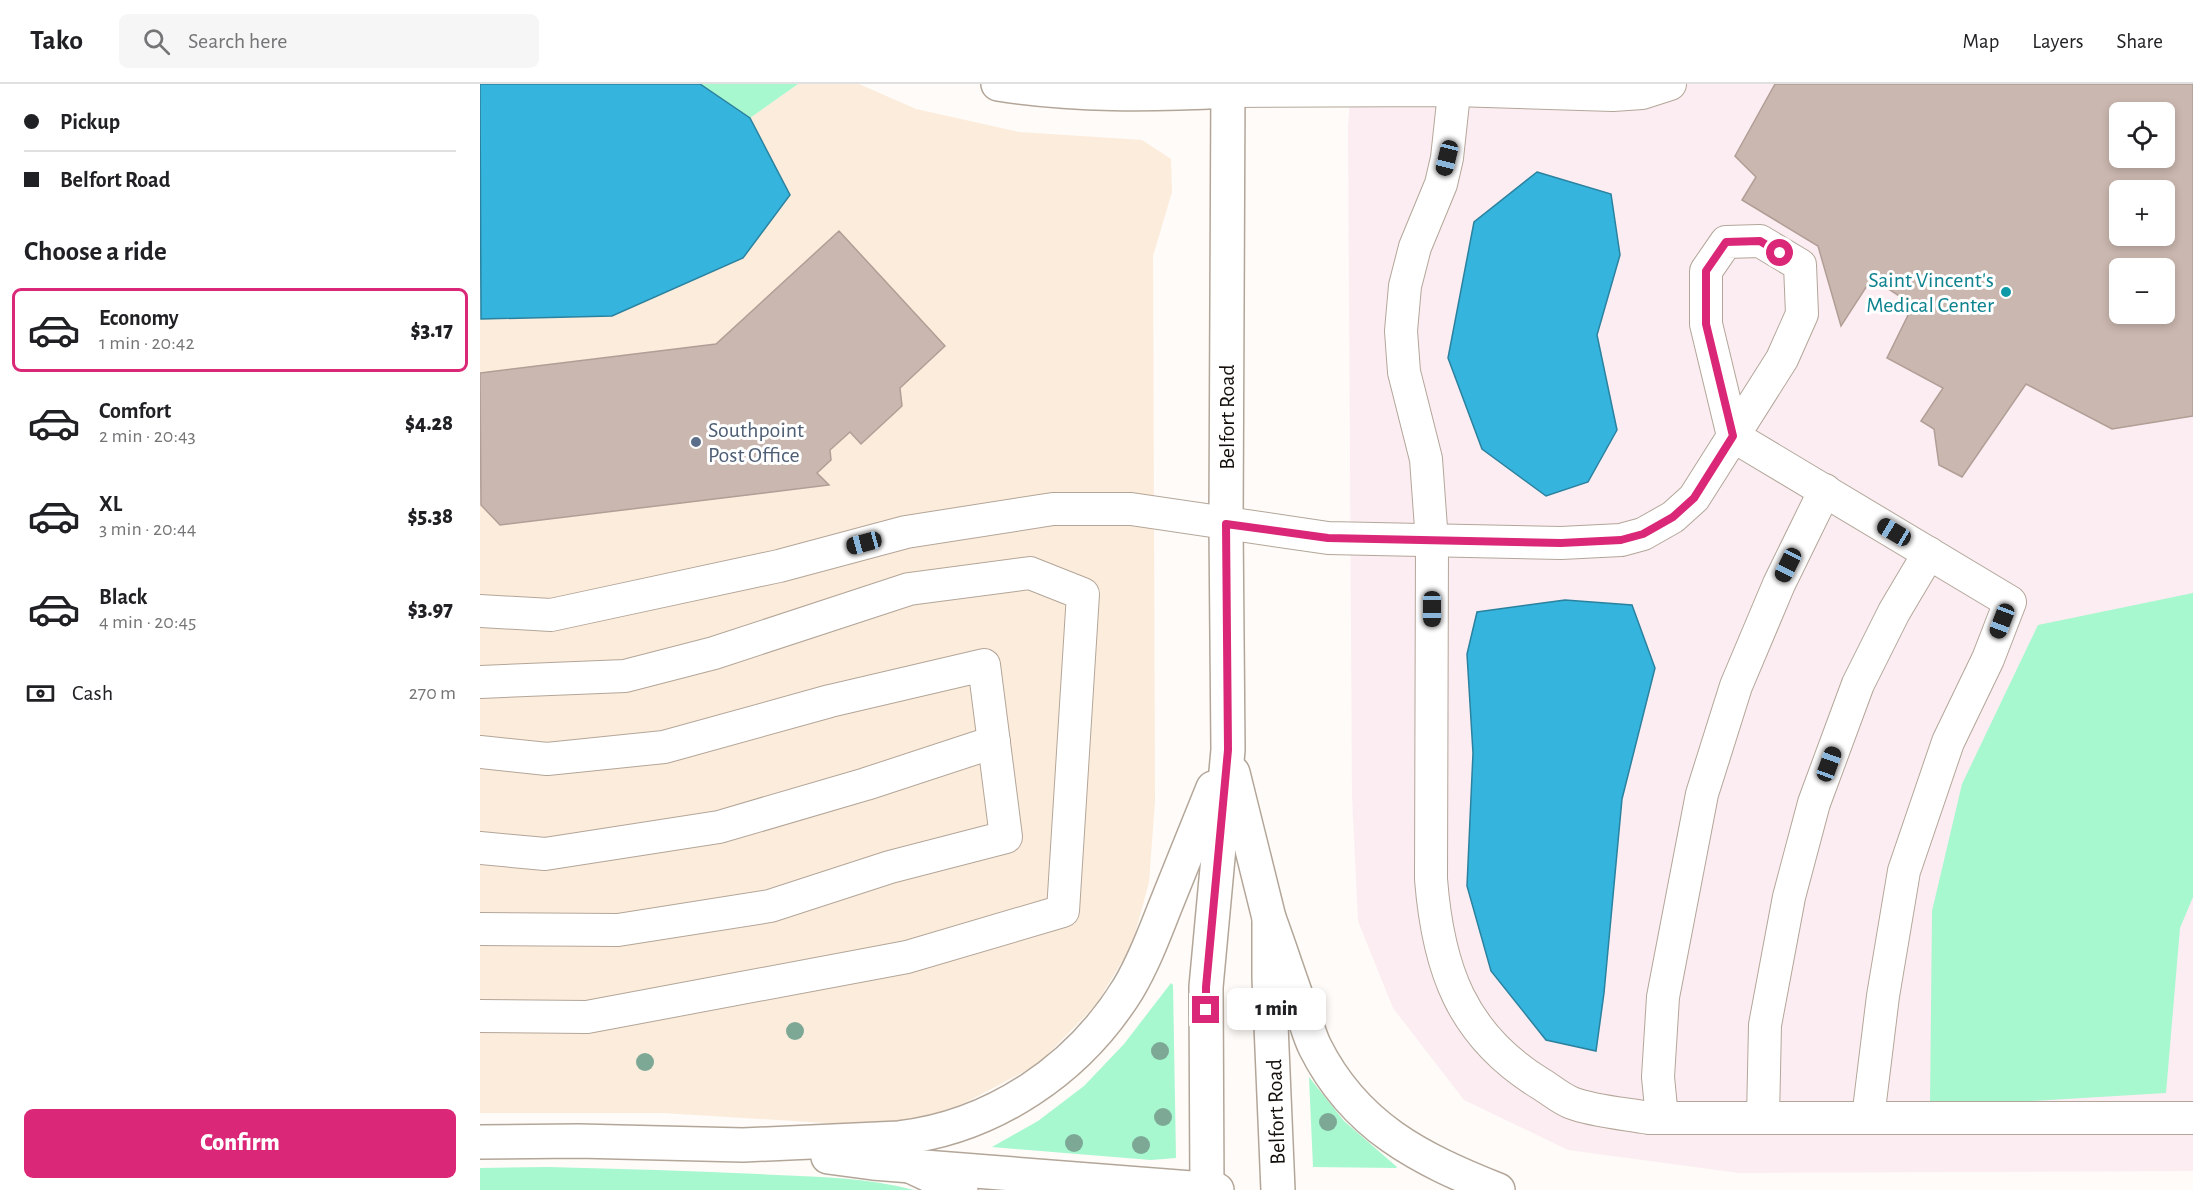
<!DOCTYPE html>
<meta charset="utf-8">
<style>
:root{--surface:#fff;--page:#f6f6f6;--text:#202124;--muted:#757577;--line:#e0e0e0;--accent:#db2777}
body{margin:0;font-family:"Alegreya Sans",sans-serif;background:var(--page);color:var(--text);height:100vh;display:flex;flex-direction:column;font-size:22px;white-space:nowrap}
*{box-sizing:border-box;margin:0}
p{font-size:20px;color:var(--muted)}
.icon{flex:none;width:33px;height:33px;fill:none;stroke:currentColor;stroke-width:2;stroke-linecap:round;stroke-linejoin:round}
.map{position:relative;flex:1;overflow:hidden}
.panel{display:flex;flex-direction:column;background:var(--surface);width:480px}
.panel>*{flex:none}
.guide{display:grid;align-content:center;height:132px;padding:0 24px;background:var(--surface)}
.buttons{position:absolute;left:1629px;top:18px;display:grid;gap:12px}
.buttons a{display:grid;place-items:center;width:66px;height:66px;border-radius:9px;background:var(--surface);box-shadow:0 3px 9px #0003;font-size:30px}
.end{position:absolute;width:27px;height:27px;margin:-14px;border:8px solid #db2777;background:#fff;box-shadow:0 0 0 3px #fff}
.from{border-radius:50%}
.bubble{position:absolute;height:42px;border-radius:9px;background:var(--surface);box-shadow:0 3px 9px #0003;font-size:20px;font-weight:800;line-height:42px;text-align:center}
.car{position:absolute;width:18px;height:36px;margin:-18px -9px;border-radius:8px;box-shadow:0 0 4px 2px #0007;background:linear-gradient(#222 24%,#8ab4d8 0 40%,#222 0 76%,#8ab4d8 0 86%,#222 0)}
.guide b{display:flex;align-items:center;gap:21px;height:57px;font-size:22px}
.guide b+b{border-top:2px solid var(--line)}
.guide i{width:15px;height:15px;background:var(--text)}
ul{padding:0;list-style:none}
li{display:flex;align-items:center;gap:18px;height:84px;margin:0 12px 9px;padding:0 12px;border:3px solid transparent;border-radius:9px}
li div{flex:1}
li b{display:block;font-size:22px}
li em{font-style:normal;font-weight:800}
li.selected{border-color:var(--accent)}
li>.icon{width:54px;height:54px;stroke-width:1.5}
h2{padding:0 24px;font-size:27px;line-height:72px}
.pay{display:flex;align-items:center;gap:15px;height:66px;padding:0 24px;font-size:22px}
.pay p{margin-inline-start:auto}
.action{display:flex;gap:12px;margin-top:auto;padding:12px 24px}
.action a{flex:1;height:69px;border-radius:9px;background:var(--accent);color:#fff;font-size:24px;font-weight:800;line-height:69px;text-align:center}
header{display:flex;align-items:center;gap:36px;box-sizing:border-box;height:84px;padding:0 30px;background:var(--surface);border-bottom:2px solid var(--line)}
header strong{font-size:28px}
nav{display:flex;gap:33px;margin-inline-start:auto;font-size:21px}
.search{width:420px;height:54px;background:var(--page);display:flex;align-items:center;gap:15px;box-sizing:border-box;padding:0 21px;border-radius:9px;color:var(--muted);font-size:22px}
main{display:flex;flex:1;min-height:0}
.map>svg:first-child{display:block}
.built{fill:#fcecdc}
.medical{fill:#fcedf2;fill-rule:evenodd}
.green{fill:#a7f7cf}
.water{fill:#35b4de;stroke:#2b829f;stroke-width:1.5}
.building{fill:#cab7af;stroke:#b19e96;stroke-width:1.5;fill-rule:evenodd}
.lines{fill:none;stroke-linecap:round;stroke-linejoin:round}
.minor-casing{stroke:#b3a699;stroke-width:34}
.major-casing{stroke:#b3a699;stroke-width:36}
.highway-casing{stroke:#b3a699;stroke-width:36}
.minor{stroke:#fff;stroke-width:32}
.major{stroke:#fff;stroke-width:33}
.highway{stroke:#fff;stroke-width:33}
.tree{fill:#7da896}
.route{stroke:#db2777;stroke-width:8}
.culture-dot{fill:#0f9aa8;stroke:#fff;stroke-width:2}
.service-dot{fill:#5c6f8a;stroke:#fff;stroke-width:2}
.labels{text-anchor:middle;stroke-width:6;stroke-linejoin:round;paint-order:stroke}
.culture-label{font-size:22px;fill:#0d838f;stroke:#fff;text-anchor:end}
.street-label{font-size:22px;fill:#140f0b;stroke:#fff}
.service-label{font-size:22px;fill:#4e5e75;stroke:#fff;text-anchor:start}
</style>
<header>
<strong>Tako</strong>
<div class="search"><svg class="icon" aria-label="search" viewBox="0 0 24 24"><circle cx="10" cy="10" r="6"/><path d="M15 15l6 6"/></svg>Search here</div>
<nav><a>Map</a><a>Layers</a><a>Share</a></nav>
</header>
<main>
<section class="panel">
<div class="guide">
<b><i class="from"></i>Pickup</b>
<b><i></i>Belfort Road</b>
</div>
<h2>Choose a ride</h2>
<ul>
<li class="selected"><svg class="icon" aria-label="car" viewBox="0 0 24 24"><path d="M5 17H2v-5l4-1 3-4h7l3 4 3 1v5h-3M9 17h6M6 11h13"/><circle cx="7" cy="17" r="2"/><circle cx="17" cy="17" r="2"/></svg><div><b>Economy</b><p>1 min · 20:42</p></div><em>$3.17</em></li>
<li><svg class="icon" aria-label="car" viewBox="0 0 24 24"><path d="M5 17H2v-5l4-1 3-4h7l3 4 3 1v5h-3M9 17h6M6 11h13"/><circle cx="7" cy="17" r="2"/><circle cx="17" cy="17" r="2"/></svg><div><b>Comfort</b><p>2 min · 20:43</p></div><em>$4.28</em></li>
<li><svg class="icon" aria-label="car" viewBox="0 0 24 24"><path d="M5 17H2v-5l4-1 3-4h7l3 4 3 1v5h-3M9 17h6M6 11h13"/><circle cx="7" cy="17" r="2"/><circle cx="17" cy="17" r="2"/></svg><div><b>XL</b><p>3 min · 20:44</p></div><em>$5.38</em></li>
<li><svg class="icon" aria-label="car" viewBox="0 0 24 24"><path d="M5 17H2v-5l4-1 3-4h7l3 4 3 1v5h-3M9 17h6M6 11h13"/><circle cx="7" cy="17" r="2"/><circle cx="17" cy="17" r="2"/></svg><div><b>Black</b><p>4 min · 20:45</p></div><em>$3.97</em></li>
</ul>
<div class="pay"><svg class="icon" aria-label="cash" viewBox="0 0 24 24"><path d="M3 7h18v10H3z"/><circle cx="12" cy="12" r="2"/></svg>Cash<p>270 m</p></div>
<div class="action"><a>Confirm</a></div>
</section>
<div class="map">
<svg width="1713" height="1106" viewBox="0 0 1713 1106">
<rect width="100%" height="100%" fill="#fefbf8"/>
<polygon class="built" points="318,0 379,0 436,25 539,48 662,56 691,75 692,108 673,172 675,717 669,798 652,861 615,922 558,980 481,1021 423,1040 362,1040 183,1029 0,1029 0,235 132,232 310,111 270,34"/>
<path class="medical" d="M871,0H1713V1087L1259,1089L1088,1066L984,1016L913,924L878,837L872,712L868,44ZM1640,28H1684V74H1640ZM1640,106H1684V152H1640ZM1640,184H1684V230H1640Z"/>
<g class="green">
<polygon points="220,0 318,0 270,34"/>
<polygon points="1713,509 1713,813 1700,844 1686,1009 1450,1023 1452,827 1482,700 1558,541"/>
<polygon points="691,899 693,901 696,1074 671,1076 512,1063 558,1037 604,1002 644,960"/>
<polygon points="829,993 864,1037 917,1083 916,1084 833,1083"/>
<path d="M68,1083C145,1085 221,1087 297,1091C342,1093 390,1094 434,1106H0V1084Z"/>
</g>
<g class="water">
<polygon points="0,0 220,0 270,34 310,111 263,174 132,232 1,235"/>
<polygon points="1057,88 1131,110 1140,171 1117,251 1137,346 1108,398 1066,412 1002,365 968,274 994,138"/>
<polygon points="1085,516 1152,521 1175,584 1142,715 1124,909 1116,967 1066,956 1011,887 987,802 993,669 987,570 997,528"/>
</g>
<g class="building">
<path d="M1295,0H1713V332L1632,345L1546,300L1482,393L1459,381L1454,345L1441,337L1463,304L1407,274L1433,221L1392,194L1361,242L1338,162L1262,116L1276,93L1255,72ZM1640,28H1684V74H1640ZM1640,106H1684V152H1640ZM1640,184H1684V230H1640Z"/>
<polygon points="359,147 465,262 420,304 422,322 381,360 370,348 350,366 351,376 337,389 349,401 20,441 1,421 0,289 236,260"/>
</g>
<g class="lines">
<defs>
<g id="minor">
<path d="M975,0L967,74L961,100L935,163L925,202L921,247L924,288L946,375L952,458L951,795C958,884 981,951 1061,1000C1071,1006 1081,1015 1092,1019C1112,1027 1147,1030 1169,1034H1713"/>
<polyline points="748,7 974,6 1133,11 1162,9 1190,0"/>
<polyline points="0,527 71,531 299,482 426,448 573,425 651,425 848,454 1081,459 1141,456 1163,450 1193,433 1214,414 1302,275 1322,230 1320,181 1280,157 1246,158 1226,187 1226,240 1253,352 1530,518 1508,575 1468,658 1424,787 1403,912 1388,1034"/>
<polyline points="0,598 145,592 234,569 429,505 550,489 603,510 583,827 427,873 107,933 0,932"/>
<polyline points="0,668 67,675 184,663 350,617 504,581 526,753 410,783 290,822 138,846 0,845"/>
<polyline points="0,764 65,770 239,743 386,700 514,658"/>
<polyline points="1182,1034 1178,993 1183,913 1222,710 1256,602 1299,500 1345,406"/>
<polyline points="1283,1034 1285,941 1309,813 1334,719 1378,600 1414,528 1449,469"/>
</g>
<g id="major">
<path d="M518,0C594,12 671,11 748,7"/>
<polyline points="753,689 789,834 789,894 798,1106"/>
<path d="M0,1058L98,1057L263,1061L419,1054C513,1043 598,986 648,905C663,880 674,851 685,823C701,783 717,744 733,704"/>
<polyline points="348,1073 393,1079 737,1106"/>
<polyline points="727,1106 726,903 748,666 746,440 748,0"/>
</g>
<g id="highway">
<path d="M789,834C800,864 810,895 821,925C826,937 829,951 835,963C875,1043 940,1075 1018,1106"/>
<polyline points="430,1082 481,1106"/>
</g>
</defs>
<use href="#minor" class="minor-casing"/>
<use href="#major" class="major-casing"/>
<use href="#highway" class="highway-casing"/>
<use href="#minor" class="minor"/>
<use href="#major" class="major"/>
<use href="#highway" class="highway"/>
</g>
<g class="tree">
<circle cx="315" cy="947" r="9"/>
<circle cx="680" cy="967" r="9"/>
<circle cx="165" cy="978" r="9"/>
<circle cx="683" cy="1033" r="9"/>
<circle cx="848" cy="1038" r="9"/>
<circle cx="594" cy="1059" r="9"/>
<circle cx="661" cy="1061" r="9"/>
</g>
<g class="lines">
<polyline class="route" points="726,926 726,903 748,666 746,440 848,454 1081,459 1141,456 1163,450 1193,433 1214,414 1253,352 1226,240 1226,187 1246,158 1280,157 1300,169"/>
</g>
<circle class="culture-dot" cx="1526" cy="208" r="6"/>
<circle class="service-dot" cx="216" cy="358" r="6"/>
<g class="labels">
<g class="culture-label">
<text x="1514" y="203">Saint Vincent's<tspan x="1514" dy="25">Medical Center</tspan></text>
</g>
<g class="street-label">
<text transform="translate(746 333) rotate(-90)" y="8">Belfort Road</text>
<text transform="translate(795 1028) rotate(-92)" y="8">Belfort Road</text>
</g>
<g class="service-label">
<text x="228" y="353">Southpoint<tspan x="228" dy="25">Post Office</tspan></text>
</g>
</g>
</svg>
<div class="buttons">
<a><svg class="icon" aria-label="locate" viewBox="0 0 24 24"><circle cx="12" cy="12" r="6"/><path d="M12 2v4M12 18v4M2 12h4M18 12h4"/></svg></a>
<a>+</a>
<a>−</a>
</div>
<i class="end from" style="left:1300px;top:169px"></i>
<i class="end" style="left:726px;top:926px"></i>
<div class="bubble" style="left:747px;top:904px;width:99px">1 min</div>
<i class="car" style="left:967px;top:74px;rotate:194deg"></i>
<i class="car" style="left:1414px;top:448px;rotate:301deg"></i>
<i class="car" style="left:384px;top:459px;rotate:255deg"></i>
<i class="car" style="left:1308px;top:481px;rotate:206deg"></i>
<i class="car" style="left:952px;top:525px;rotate:180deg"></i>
<i class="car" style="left:1522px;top:537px;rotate:201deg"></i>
<i class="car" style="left:1349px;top:680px;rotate:20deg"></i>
</div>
</main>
